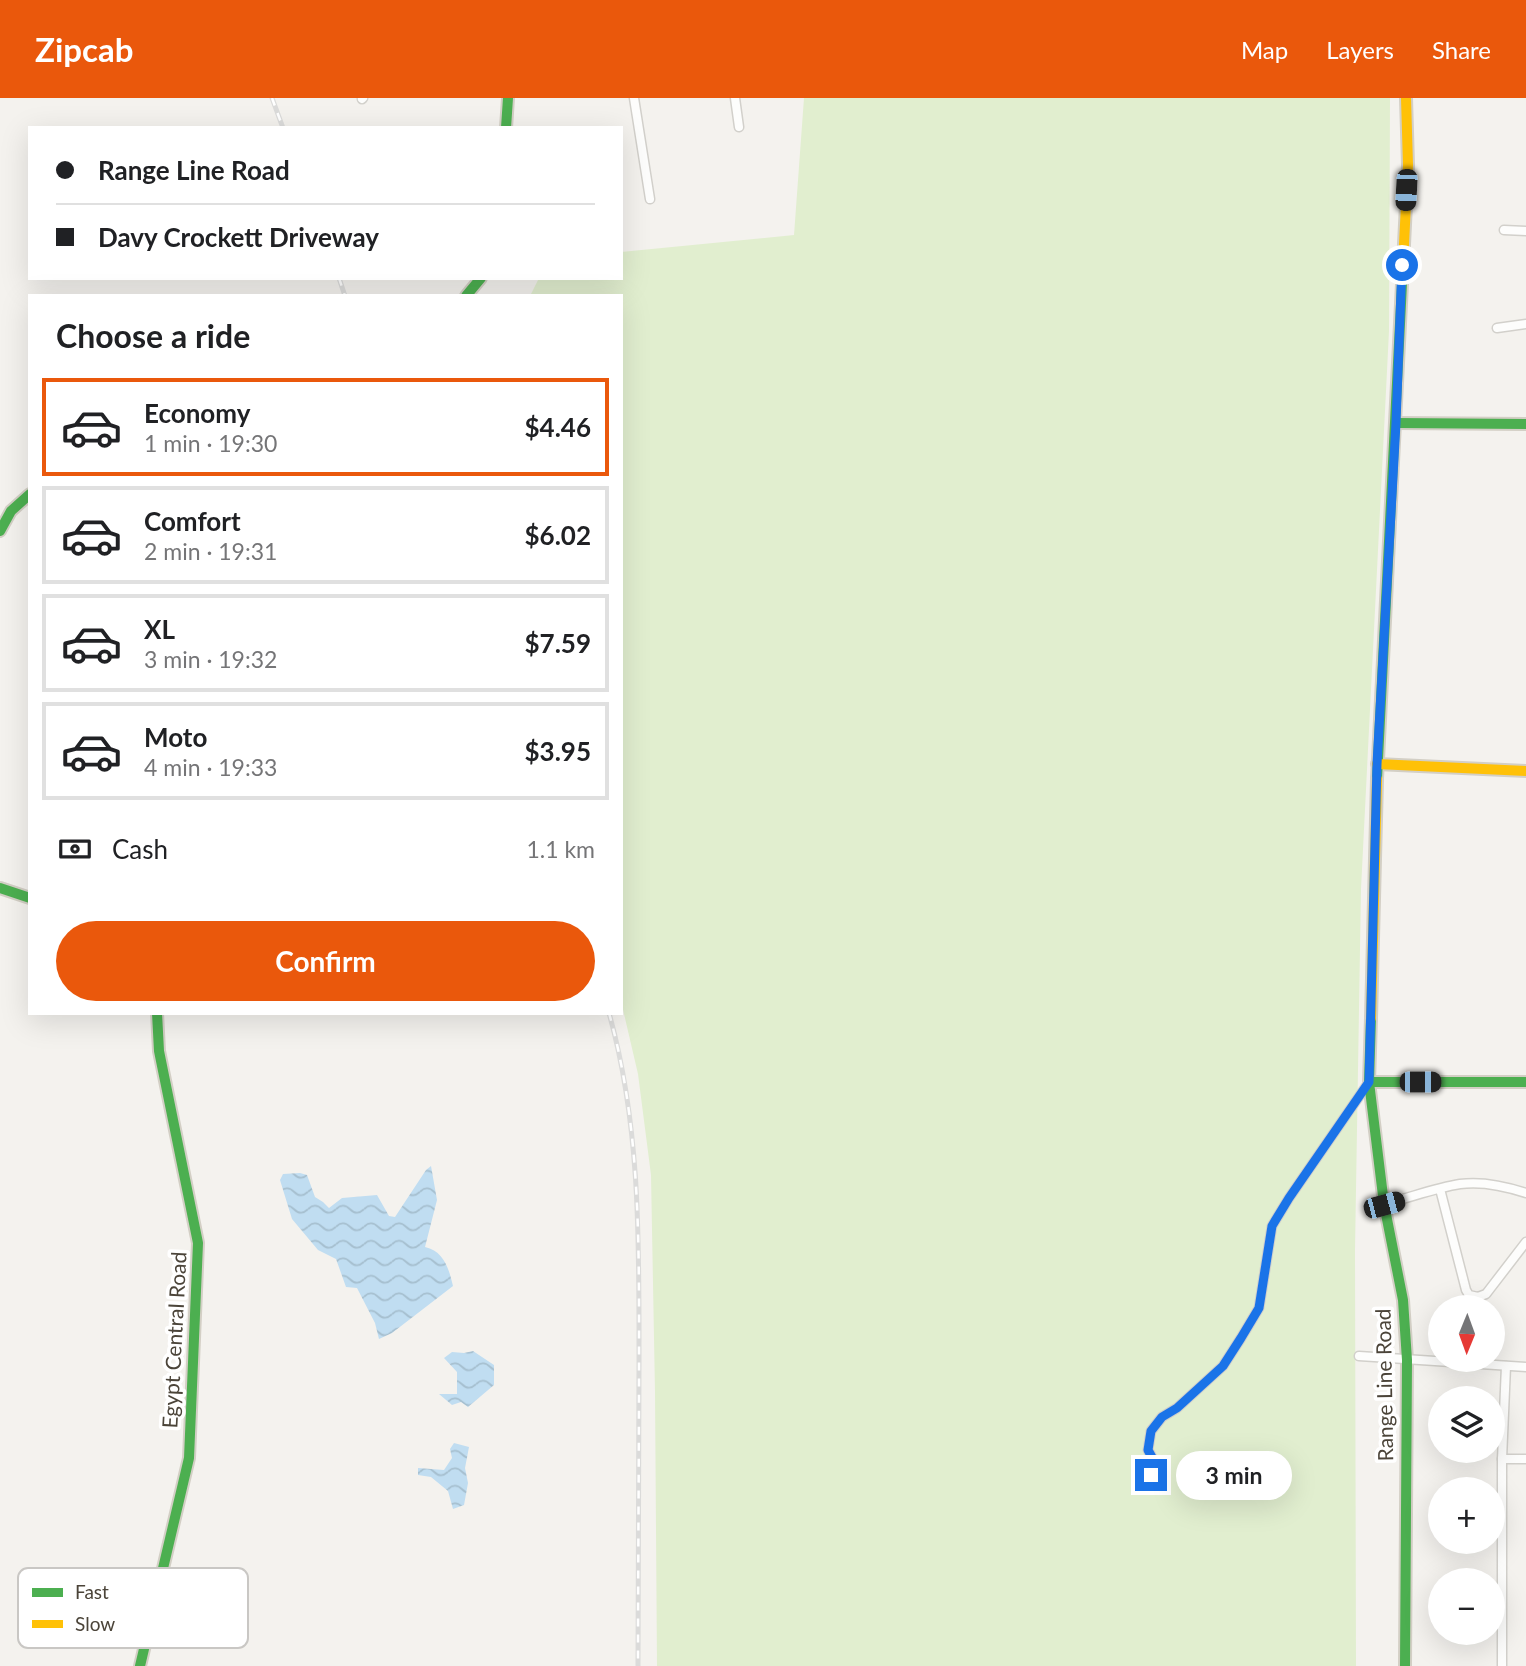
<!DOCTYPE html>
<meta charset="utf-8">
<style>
:root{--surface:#fff;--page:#f6f6f6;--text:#202124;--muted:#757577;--line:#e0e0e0;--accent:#ea580c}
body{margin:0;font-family:Lato,sans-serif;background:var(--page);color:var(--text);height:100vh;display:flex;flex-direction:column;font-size:26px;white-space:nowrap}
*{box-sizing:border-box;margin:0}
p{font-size:23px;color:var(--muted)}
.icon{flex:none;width:38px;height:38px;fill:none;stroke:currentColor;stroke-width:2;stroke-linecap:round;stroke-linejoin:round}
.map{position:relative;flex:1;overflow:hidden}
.details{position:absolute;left:28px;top:196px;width:595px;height:721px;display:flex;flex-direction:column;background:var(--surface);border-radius:0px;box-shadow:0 7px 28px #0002}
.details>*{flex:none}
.banner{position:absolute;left:28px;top:28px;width:595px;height:154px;border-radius:0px;box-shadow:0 7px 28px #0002;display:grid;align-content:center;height:154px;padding:0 28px;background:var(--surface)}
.needle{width:46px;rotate:181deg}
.fabs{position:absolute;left:1428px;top:1197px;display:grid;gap:14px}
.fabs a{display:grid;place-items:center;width:77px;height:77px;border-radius:50%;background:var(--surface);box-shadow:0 7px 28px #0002;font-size:35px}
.end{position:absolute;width:32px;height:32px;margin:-16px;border:9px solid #1a73e8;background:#fff;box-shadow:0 0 0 4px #fff}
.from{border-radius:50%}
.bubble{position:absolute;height:49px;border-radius:24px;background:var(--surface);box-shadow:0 7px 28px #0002;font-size:23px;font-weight:700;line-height:49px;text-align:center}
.car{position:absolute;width:21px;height:42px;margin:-21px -10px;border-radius:9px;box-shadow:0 0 5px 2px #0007;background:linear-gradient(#222 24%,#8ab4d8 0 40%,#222 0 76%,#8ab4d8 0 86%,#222 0)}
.banner b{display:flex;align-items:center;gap:24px;height:66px;font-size:26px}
.banner b+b{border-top:2px solid var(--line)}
.banner i{width:18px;height:18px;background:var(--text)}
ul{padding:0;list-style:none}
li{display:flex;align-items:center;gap:21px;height:98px;margin:0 14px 10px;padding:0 14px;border:4px solid var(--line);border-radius:0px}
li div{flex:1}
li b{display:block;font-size:26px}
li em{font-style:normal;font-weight:700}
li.on{border-color:var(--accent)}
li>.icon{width:63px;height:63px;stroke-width:1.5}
h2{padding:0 28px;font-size:32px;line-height:84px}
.pay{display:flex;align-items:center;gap:18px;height:77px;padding:0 28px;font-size:26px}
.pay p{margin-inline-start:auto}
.button{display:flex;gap:14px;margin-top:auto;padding:14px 28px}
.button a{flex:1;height:80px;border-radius:42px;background:var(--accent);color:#fff;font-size:28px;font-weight:700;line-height:80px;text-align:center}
header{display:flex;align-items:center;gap:42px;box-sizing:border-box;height:98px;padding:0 35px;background:var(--accent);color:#fff}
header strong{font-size:33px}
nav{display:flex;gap:38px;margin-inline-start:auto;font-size:24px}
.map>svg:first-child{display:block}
.green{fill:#e1eecf}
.water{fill:url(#water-waves)}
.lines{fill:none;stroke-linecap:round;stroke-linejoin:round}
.street-casing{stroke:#d2d0cb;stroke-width:11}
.fast-casing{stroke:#d3cfc5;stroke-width:14}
.slow-casing{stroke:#d3cfc5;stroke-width:14}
.street{stroke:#fdfdfc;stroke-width:8}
.fast{stroke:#4caf50;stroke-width:10}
.slow{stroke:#ffc107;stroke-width:10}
.rail-casing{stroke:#dbdbda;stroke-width:5}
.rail{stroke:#fff;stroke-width:2.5;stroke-dasharray:8;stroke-linecap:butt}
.route{stroke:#1a73e8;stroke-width:9}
.labels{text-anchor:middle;stroke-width:7;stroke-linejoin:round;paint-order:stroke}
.street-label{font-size:21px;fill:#4b4439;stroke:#fff}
.key{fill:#fff;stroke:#c9c7c4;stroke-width:2}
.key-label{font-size:19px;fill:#4b4439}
</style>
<header>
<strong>Zipcab</strong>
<nav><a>Map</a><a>Layers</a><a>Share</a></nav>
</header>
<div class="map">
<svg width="1526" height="1568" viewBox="0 0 1526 1568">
<defs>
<pattern id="water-waves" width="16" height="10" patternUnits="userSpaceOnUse" patternTransform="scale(1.75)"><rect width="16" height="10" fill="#c0ddf1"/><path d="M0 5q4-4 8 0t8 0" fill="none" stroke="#a6bfcf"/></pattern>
</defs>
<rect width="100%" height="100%" fill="#f4f2ee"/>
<polygon class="green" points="804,0 1390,0 1389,233 1361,791 1355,1152 1356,1568 657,1568 655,1294 651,1077 638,976 621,903 621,198 530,198 539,180 621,180 621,154 794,137"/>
<g class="water">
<path d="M431,1068L437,1102L425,1149C444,1153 449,1171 453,1188L392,1235L379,1241L375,1225L357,1190L346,1189L336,1161L318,1152L292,1121L280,1082L283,1076L300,1075L307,1077L315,1099L323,1104L329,1110L342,1100L377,1097L389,1118L395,1119L426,1072Z"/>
<polygon points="473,1253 494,1267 494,1287 468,1309 461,1304 452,1307 439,1296 457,1296 457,1274 444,1260 452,1254 464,1255"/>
<polygon points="454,1345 469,1349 465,1370 468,1385 464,1407 453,1411 448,1393 431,1379 418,1377 418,1370 444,1372 452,1360 450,1351"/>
</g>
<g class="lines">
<defs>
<g id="street">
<polyline points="634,0 650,101"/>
<polyline points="735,0 739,29"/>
<polyline points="362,1 363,0"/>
<polyline points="1504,132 1526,133"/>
<polyline points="1497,230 1526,226"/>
<polyline points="1440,1091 1466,1192 1469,1197 1478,1199 1486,1196 1526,1144"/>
<path d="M1384,1106C1409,1100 1435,1090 1460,1086C1482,1083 1505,1088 1526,1095"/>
<polyline points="1359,1258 1526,1269"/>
<polyline points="1502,1361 1526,1361"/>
<polyline points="1148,1391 1154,1363 1148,1352 1151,1333 1162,1319 1177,1310 1223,1268 1241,1240 1259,1210 1272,1128 1289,1100 1369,984"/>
<polyline points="1502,1568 1502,1361 1506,1268"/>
</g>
<g id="fast">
<polyline points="506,30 508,0"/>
<polyline points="466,198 481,180"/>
<polyline points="1396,325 1526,326"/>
<polyline points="0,433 11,413 30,396"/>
<polyline points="1377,681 1403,166"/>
<polyline points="0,790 30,800"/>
<polyline points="1371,920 1369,984 1384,1106 1403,1202 1407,1262 1405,1568"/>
<polyline points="1369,984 1526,984"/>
<polyline points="140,1568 189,1360 198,1145 159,953 157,915"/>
</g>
<g id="slow">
<polyline points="1403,166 1408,67 1406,0"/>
<polyline points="1377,666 1526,673"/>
<polyline points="1371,920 1377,681"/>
</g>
</defs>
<use href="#street" class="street-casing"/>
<use href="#fast" class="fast-casing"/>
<use href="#slow" class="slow-casing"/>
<use href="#street" class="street"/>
<use href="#fast" class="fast"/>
<use href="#slow" class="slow"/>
<defs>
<g id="rail">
<polyline points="272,0 283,30"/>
<polyline points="339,180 345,198"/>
<path d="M609,915C641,1029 639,1147 639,1264C639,1366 638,1467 638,1568"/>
</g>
</defs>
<use href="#rail" class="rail-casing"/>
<use href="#rail" class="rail"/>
</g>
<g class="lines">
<polyline class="route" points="1151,1377 1154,1363 1148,1352 1151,1333 1162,1319 1177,1310 1223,1268 1241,1240 1259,1210 1272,1128 1289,1100 1369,984 1377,666 1396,325 1402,167"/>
</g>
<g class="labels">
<g class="street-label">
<text transform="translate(175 1242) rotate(-87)" y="7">Egypt Central Road</text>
<text transform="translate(1385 1287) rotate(-91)" y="7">Range Line Road</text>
</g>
</g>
<rect x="18" y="1470" width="230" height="80" rx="10" class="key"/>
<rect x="32" y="1490" width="31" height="9" fill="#4caf50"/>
<rect x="32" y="1522" width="31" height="8" fill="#ffc107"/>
<g class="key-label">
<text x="75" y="1501">Fast</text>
<text x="75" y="1533">Slow</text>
</g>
</svg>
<div class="fabs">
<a><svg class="needle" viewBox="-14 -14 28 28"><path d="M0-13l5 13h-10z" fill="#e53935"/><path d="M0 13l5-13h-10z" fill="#757577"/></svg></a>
<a><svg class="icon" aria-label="layers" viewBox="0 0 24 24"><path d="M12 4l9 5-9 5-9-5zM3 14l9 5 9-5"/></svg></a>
<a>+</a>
<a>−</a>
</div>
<i class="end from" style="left:1402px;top:167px"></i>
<i class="end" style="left:1151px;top:1377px"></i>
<div class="bubble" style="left:1176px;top:1353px;width:116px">3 min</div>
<i class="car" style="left:1406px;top:92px;rotate:183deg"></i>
<i class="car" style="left:1420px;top:984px;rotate:90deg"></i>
<i class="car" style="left:1384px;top:1107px;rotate:75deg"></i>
<div class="banner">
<b><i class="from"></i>Range Line Road</b>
<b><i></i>Davy Crockett Driveway</b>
</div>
<section class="details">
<h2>Choose a ride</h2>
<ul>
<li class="on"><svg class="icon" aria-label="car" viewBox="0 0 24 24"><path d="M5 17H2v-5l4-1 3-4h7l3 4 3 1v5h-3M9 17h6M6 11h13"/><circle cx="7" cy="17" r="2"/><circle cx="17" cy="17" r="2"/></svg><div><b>Economy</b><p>1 min · 19:30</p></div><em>$4.46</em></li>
<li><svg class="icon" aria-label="car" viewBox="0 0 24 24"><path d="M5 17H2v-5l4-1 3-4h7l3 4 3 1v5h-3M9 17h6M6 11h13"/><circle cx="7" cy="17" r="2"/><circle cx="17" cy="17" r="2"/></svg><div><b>Comfort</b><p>2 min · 19:31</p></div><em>$6.02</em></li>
<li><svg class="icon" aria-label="car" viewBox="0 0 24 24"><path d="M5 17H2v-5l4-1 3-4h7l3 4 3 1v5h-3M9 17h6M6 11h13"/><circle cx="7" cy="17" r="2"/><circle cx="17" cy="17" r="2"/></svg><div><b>XL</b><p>3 min · 19:32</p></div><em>$7.59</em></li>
<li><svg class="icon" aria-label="car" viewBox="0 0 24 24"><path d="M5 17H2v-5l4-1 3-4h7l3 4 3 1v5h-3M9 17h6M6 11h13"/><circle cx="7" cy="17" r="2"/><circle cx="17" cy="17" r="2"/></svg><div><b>Moto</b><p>4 min · 19:33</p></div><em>$3.95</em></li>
</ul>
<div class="pay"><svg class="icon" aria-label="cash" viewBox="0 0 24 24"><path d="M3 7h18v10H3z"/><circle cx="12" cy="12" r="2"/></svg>Cash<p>1.1 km</p></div>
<div class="button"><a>Confirm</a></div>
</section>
</div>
